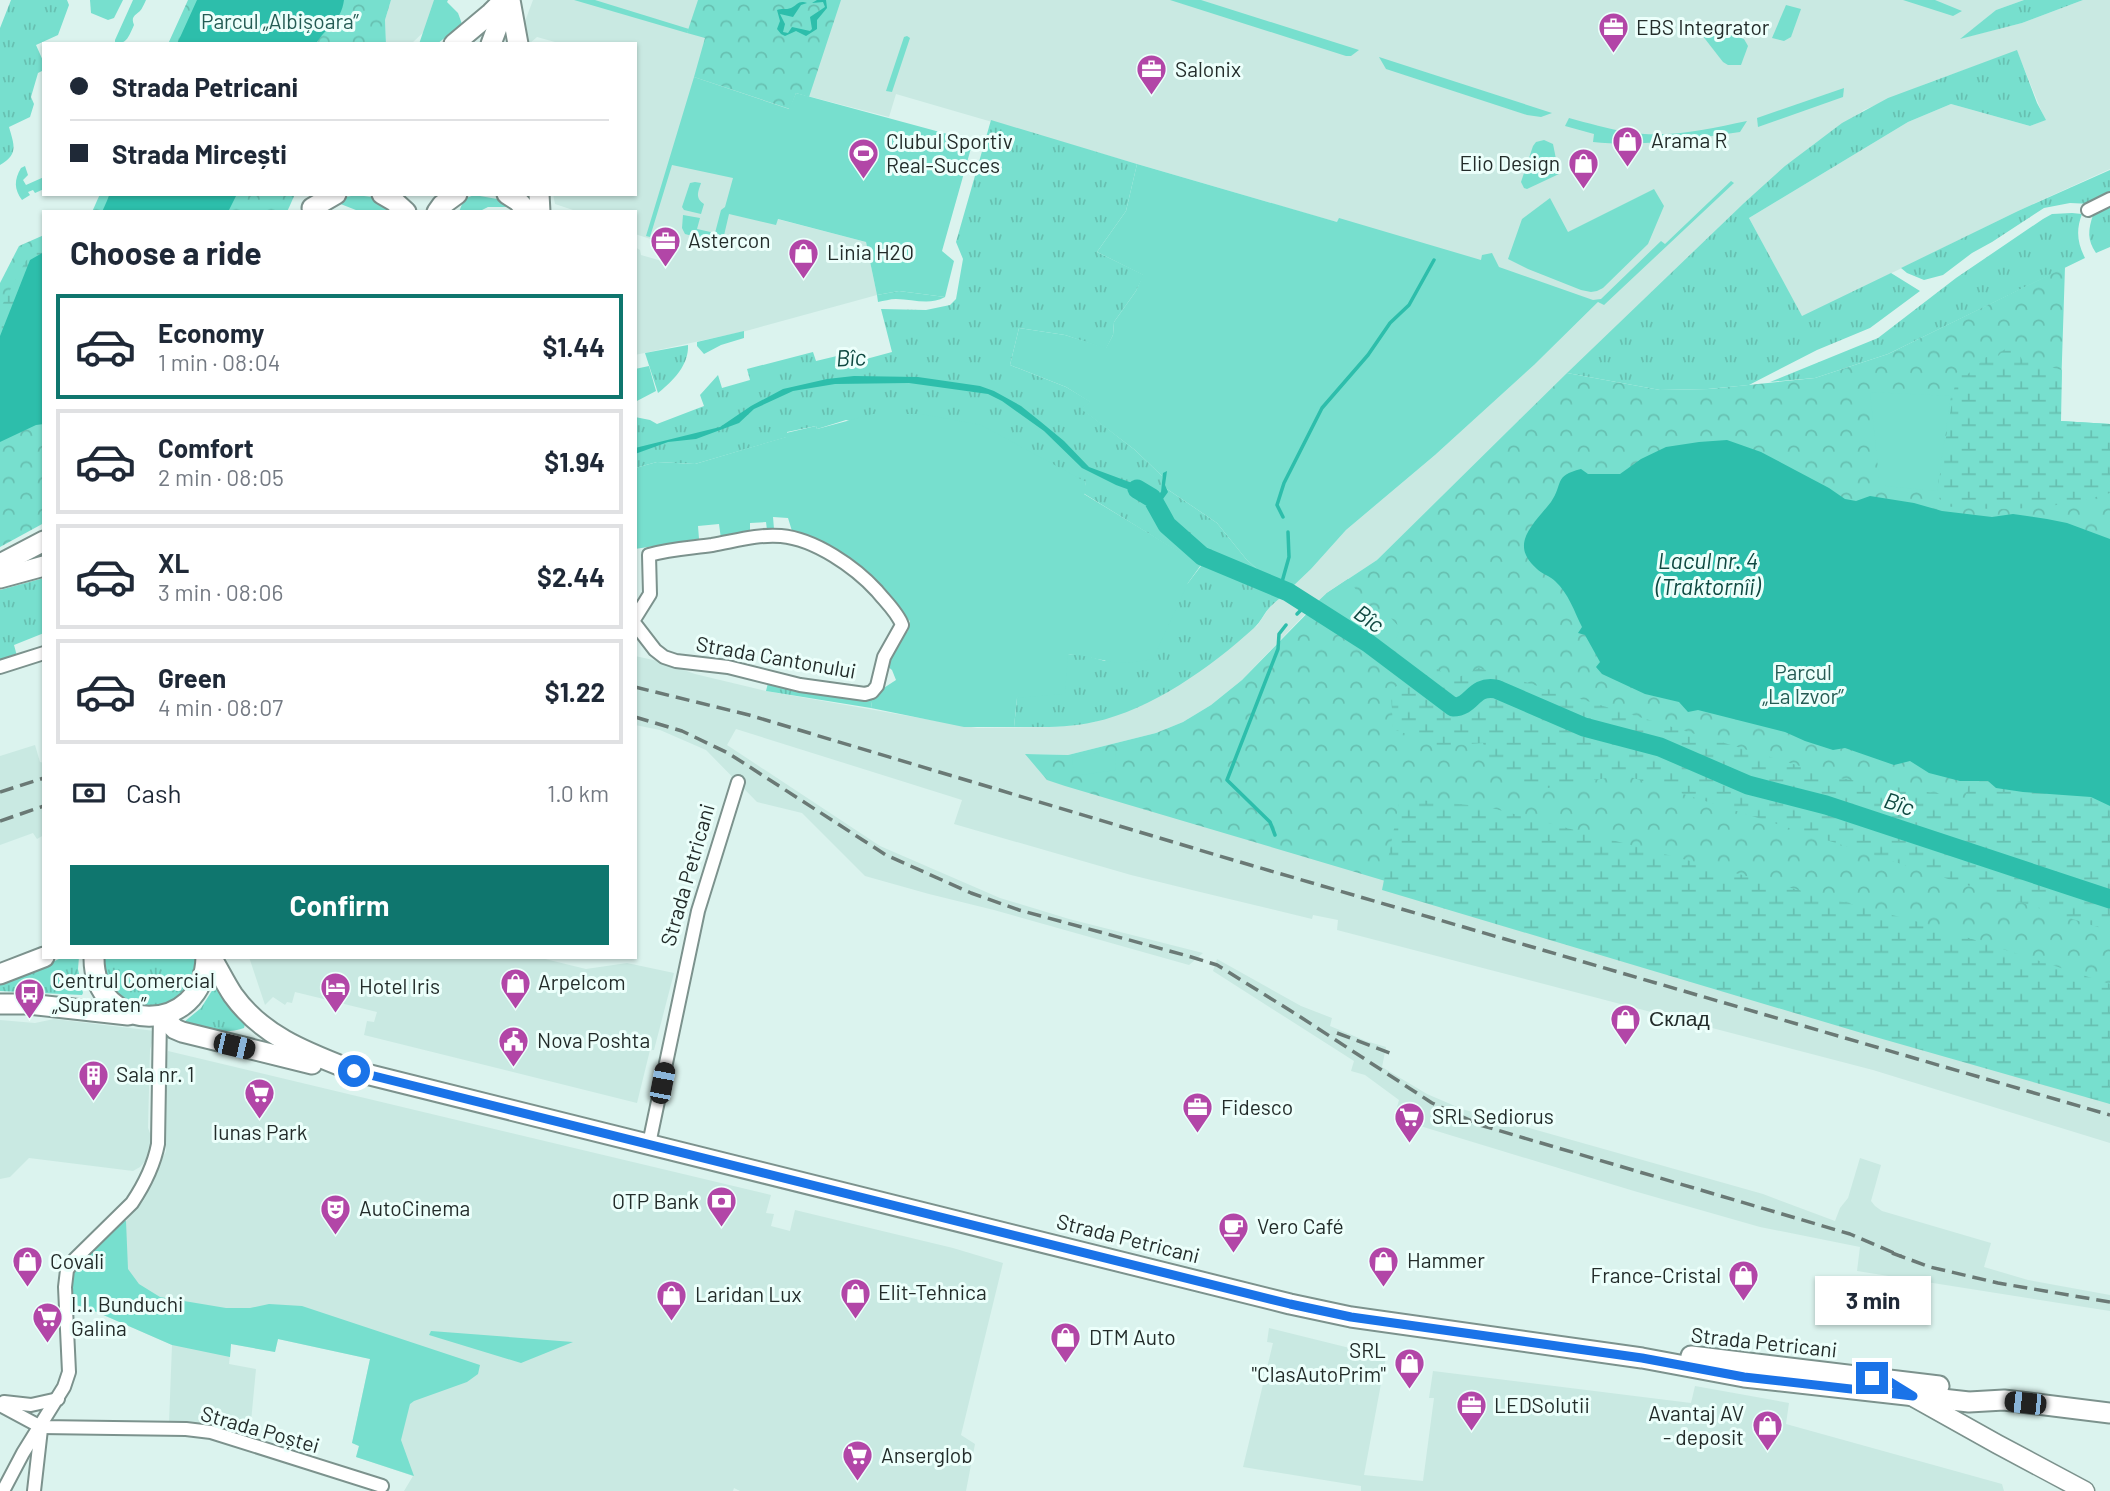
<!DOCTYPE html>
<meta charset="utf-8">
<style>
:root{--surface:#fff;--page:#f6f6f7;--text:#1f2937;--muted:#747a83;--line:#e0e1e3;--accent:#0f766e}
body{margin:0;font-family:Barlow,sans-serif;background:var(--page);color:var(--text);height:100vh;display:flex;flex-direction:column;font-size:26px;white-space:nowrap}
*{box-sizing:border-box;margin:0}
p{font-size:23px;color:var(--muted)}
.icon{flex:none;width:38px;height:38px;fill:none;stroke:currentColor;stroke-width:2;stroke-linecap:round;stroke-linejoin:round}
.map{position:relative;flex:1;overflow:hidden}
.side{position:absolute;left:42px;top:210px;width:595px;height:749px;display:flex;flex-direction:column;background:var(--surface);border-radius:0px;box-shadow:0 2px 5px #0004}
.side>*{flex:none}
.banner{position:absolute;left:42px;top:42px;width:595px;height:154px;border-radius:0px;box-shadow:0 2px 5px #0004;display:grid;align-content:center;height:154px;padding:0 28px;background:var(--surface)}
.end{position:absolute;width:32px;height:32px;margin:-16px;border:9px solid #1a73e8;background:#fff;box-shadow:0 0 0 4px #fff}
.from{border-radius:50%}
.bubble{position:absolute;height:49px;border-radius:0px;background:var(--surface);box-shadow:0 2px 5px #0004;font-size:23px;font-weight:700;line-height:49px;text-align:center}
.car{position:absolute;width:21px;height:42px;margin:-21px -10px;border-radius:9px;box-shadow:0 0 5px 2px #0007;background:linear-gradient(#222 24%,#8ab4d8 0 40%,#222 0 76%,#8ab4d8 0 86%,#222 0)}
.banner b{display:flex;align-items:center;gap:24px;height:66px;font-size:26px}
.banner b+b{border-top:2px solid var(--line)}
.banner i{width:18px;height:18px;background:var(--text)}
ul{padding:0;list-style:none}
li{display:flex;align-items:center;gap:21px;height:105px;margin:0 14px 10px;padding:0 14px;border:4px solid var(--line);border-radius:0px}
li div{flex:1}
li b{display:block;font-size:26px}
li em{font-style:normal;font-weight:700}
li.selected{border-color:var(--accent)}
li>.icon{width:63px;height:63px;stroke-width:1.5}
h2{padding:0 28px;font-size:32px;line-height:84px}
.pay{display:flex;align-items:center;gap:18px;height:77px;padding:0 28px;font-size:26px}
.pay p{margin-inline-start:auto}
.button{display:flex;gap:14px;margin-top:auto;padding:14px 28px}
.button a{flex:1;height:80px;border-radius:0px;background:var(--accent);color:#fff;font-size:28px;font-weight:700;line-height:80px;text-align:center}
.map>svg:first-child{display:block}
.built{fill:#c9e9e2}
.grass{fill:url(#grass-tufts)}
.forest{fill:url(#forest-crowns)}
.wetland{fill:url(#wetland-marsh)}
.garden{fill:#77dfce}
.water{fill:#2dbeab}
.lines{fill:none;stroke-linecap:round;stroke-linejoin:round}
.stream{stroke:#2dbeab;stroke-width:3.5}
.river{stroke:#2dbeab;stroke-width:19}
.street-casing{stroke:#7c928d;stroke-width:16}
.secondary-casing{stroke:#7c928d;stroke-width:21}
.primary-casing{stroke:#7c928d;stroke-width:23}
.street{stroke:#fff;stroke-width:12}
.secondary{stroke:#fff;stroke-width:18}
.primary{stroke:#fff;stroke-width:19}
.rail{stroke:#6a7975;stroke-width:3.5;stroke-dasharray:14 7;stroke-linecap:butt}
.route{stroke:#1a73e8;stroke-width:9}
.labels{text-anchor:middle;stroke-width:6;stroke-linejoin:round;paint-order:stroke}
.park-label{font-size:21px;fill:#255c54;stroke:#ecfffb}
.poi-label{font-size:21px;fill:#232c2a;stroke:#ecfffb;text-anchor:start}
.street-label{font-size:21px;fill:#232c2a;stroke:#ecfffb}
.water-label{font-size:23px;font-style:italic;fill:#0e4941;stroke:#ecfffb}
</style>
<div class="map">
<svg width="2110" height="1491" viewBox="0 0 2110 1491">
<defs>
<pattern id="grass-tufts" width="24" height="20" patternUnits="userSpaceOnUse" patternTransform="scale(1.75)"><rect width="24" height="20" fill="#77dfce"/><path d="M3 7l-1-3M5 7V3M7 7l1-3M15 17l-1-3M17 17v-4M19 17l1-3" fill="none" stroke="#67c0b1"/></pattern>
<pattern id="forest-crowns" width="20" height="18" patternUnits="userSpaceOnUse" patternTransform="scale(1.75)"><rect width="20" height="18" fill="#77dfce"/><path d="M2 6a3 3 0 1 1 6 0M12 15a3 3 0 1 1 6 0" fill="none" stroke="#67c0b1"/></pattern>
<pattern id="wetland-marsh" width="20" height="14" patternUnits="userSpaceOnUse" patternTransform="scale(1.75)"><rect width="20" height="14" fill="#77dfce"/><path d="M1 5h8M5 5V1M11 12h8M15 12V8" fill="none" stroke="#67c0b1"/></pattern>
</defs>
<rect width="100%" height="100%" fill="#dbf3ee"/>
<g class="built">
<polygon points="391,0 448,0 433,23 411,44 386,44 385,20"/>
<polygon points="533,0 2024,0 1996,10 1962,38 2022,23 2083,0 2110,0 2110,169 2018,211 1802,317 1749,218 1908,122 1951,104 2030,126 2045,120 2017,51 1928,83 1864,110 1814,144 1744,203 1377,560 1327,593 1315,604 1290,589 1311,569 1346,530 1435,455 1534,365 1598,302 1481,264 896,94 889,117 796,93 776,224 777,219 866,242 877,295 746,331 635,355 635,247 640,250 641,255 662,261 669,245 635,234 635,212 579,212 555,204 553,194 635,194 635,44 562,44 537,37 529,44 525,44 524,24"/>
<polygon points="1283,595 1307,612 1242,680 1211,705 1183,722 1156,733 1068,755 1026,754 2110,1091 2110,1143 1873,1070 1337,930 1338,920 1313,915 1312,919 1196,891 1131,875 954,824 962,800 736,729 727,745 880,846 1000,898 1069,919 1203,953 1189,965 994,910 929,894 865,876 802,813 757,802 706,750 660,730 635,725 635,656 658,661 695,674 766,691 977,728 1056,727 1095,722 1257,626 1269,608"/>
<polygon points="35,745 40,762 44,763 44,835 37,839 33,833 0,845 0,756"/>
<polygon points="249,957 537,957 586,969 627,963 674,973 654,1050 650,1050 637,1103 364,1035 367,1021 374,1022 377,1012 295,992 292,1003 287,1002 285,1005 273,997 265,1005"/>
<polygon points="1217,959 1301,1006 1332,1018 1330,1026 1366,1041 1386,1047 1382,1067 1427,1094 1462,1109 1763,1194 1835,1221 1840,1208 1848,1198 1860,1158 1881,1165 1871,1201 1875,1206 1882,1211 1991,1243 1984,1267 2028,1280 2110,1295 2110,1311 1857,1271 1860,1247 1760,1227 1634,1191 1394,1118 1399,1100 1365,1075 1351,1071 1354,1061 1213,971"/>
<polygon points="54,1019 155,1031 150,1050 148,1128 154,1144 149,1157 140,1167 133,1171 29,1158 10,1177 0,1179 0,1020 35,1023"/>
<polygon points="168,1051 771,1195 766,1213 774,1214 771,1226 790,1231 795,1210 953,1248 1003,1263 961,1435 975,1444 966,1491 740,1491 734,1488 733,1491 404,1491 413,1476 356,1457 359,1446 352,1443 370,1359 278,1339 275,1352 231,1344 229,1364 256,1369 250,1432 169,1423 172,1345 92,1310 73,1304 72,1275 119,1222 126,1221 144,1200 159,1162 166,1152 164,1077"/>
<polygon points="1269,1328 1386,1357 1364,1475 1423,1481 1434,1398 1429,1398 1433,1371 1691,1403 1695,1386 1789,1403 1786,1424 2002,1484 2004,1491 1361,1491 1361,1486 1243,1467 1273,1343 1267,1342"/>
</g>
<g class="grass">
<path d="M11,0H67L69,5L58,35L36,45L44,63V70L38,73L31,97L34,104L30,117L9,127C14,145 19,154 0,165V28Z"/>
<polygon points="2024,0 2083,0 2022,23 1960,39 1996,10"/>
<polygon points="2017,50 2037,103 2046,120 2030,126 1951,104 1908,122 1749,218 1802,316 1891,273 1920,291 1870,328 1817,350 1749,385 1708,389 1660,390 1567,373 1744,203 1785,166 1842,123 1888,98"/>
<path d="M991,120L1137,164L1126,211L1097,252L1144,275L1136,291L1114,322L1113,335L1106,349L1065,335L1019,328L1010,365L1066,387L1091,402L1082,409L1135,450L1162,476L1164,487L1217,523L1246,559L1259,571L1290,589C1284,595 1276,601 1270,607C1264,613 1261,622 1254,628C1211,667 1151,710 1094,722C1068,728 1040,727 1014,727L1017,698L1067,655L1080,654L1105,661L1188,583L1201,566L1083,493L1086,482L846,420L817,429L816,426L787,432V437L695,464L657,462L635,468V417L650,420L657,424L704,406L700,395L718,375L722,388L750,380L747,369L813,352L816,361L841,355L844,365L892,352L881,309L926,310L950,305L956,299L963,259L956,242Z"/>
<polygon points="2110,170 2110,193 2091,204 2070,203 2044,208 1992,242 1972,253 1943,275 1924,280 1907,273 1901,268 2018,211"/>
<path d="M2110,206V247L2096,253C2087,240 2088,230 2093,215Z"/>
<path d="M2072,213L2082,214C2076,230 2077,242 2085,258L1888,354L1815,378L1770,382L1878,338L1956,278L2043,219L2052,214Z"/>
<path d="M899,291L945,297C929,306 913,299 896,299C890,299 884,301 878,302L877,295Z"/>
<path d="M688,345C689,365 673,381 658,393L645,353Z"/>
<polygon points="44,578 44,633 14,645 17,656 0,663 0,590"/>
<polygon points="768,683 812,693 823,691 840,693 854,700 873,695 871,708 766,691"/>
<polygon points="63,957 79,957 78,969 83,993 82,995 0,991 0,984 26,975"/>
<path d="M102,957H196C195,967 195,975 190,984C172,1014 126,1014 108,984C104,977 103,965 102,957Z"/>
<path d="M215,986L245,1024L244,1028C223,1035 204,1029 184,1022L201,1008Z"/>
</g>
<g class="forest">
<polygon points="188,0 391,0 385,20 386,44 168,44"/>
<polygon points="698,0 841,0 809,97 796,93 790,109 694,77 705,38 687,33"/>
<polygon points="100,194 295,194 287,212 92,212"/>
<polygon points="44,235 44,523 0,547 0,283 19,246"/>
<polygon points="2065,267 2060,421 2110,424 2110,1091 1588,941 1065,786 1047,780 1025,754 1068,755 1156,733 1183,722 1211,705 1242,680 1327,593 1377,560 1567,373 1660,390 1709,389 1815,378 1888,354"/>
</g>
<g class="wetland">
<polygon points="44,246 44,267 0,350 0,309 25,262 33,253"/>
<path d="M2014,340L2022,360L2062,370L2061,421L2110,424V493C2051,511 2003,511 1942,506L1937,491L1957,372L1968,374L1986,357L1998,356Z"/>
<polygon points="1426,660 1452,680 1479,668 1839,778 1965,798 1972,774 2110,800 2110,931 1624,775 1542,789 1492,771 1483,743 1438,746 1393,729 1391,691"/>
<polygon points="1400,798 1488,807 1926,924 2110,984 2110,1104 1865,1034 1382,890"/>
</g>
<g class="garden">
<polygon points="90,0 123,0 114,18 108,20 91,13"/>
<path d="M133,0H146C144,4 142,9 140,11C134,16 131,17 134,25C129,36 127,44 115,44V40Z"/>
<polygon points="434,0 448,0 447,2 458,13 462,24 437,44 419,44"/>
<polygon points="574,0 595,0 689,29 687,33"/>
<polygon points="1170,0 1201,0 1359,50 1351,56 1346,56"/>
<polygon points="1903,0 1935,0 1962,11 1953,16"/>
<polygon points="1786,5 1801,9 1791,37 1784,41 1772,38"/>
<polygon points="1706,26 1744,39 1748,46 1741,65 1728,65 1723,62 1702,35 1703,27"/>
<polygon points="907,36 910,38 892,92 886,91 904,37"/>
<polygon points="1379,57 1552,113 1541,117 1527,115 1386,69"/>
<polygon points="694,77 789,109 796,93 973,141 942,251 954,261 945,297 899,291 877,295 866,242 778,219 776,225 729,214 722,244 685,234 682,228 683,215 700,218 697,229 715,233 721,210 725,207 733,178 672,165 650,237 646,236"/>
<polygon points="1844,88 1843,97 1758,127 1757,118"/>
<path d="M1569,118C1588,123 1608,129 1627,132C1667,139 1708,129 1747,121L1740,132C1692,139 1642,147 1593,142L1594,134L1565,126Z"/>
<polygon points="1544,140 1553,144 1559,174 1527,189 1524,188 1521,182 1533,146 1536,142"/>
<polygon points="1137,164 1337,222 1339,218 1481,260 1482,255 1492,253 1499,267 1593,300 1601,299 1661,241 1665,244 1731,181 1734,183 1604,305 1598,302 1534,365 1435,455 1346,530 1311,569 1290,589 1259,571 1246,559 1217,523 1164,487 1162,476 1135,450 1081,409 1090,402 1066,387 1010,365 1019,328 1065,335 1106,348 1113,335 1114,322 1136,291 1143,275 1097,252 1126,211"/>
<path d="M25,166L28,175L23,180L26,185L44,177V189L35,193L33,190L28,192L30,195L22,200C14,189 14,180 21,168Z"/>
<path d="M695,182L701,183C698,192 695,198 704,204L701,214L684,210L682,207L690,183Z"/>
<polygon points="1654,189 1664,206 1648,244 1603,288 1597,291 1591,292 1581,290 1528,269 1508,259 1522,219 1550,198 1568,232"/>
<polygon points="356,195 372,197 400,212 361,212 338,203 322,212 336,199"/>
<polygon points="474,195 503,200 513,207 488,207 478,212 459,212 464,199"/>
<polygon points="744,331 744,338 721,345 704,354 697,346 697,342"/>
<polygon points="649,366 656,391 635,402 635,369"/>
<polygon points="1870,392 1951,396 1937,491 1886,486 1879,478"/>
<path d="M873,414H922L981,425L1086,482L1084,494L1201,565L1188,583L1153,659C1137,662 1124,664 1107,661C1093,659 1082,654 1068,655L1065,694L1017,698L1014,727H964L871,708L873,695L896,680L892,670L887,666C888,653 897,638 908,631L910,621C896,610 888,594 875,581L810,541L811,536L792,531L788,518L773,517L774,529L767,530L766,522L750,523V531L746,534L721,539L719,524L698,526L699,539L635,549V468L657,462L695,464L786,437V433L816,426L817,429Z"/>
<polygon points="1348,579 1369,607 1391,618 1400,628 1394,644 1386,647 1315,604 1327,593"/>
<polygon points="1115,750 1116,770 1074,776 1072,757"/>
<polygon points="126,1221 128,1269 139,1284 160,1297 226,1308 250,1308 269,1304 302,1306 480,1365 478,1374 467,1382 414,1401 410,1404 401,1440 414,1476 356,1457 359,1446 352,1443 370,1359 278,1339 275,1352 231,1344 230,1357 172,1345 92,1310 73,1304 69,1285 72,1275 119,1222"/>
<polygon points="431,1331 573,1342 521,1363 429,1335"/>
</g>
<g class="water">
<path d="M197,0H344C341,23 326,26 316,44H177Z"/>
<path d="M817,0H826L827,8L817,20V29L806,36L796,31L785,36L781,34L777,29L780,21L777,10C781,8 786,10 791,8C798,5 798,0 807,3L801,5L793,17L780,14L785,24L783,32L788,33L792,27L810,31L812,29L810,17L825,7L823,2L812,3Z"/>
<polygon points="110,194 237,194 228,212 102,212"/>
<polygon points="44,252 44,424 36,425 0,442 0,336 30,260"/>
<polygon points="854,376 918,377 980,386 994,391 1021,406 1041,422 1064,441 1089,467 1151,490 1157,495 1161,492 1163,473 1167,471 1165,485 1168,492 1163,499 1156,503 1149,497 1116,485 1082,468 1044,431 1002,401 988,394 909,383 835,384 793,391 754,409 739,423 696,439 668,442 635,454 635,448 720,427 751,406 783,389 827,379"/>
<path d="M1727,440L1761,452L1829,488L1845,499L1856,501L1870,496L1914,503L1942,511L1992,517L2013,514L2047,519L2067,523L2110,539V806L2091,797L2023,792L1996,788L1988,781H1960L1929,773L1910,761L1894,765L1845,748L1833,750L1805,741L1785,732L1698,710L1688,712L1679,702L1645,694L1602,674L1596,667L1600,662L1585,635L1578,633L1582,627C1574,611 1569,594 1555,581C1550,576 1542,574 1537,569C1508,544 1534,524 1551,502C1564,483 1553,476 1581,469L1588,474H1620L1641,459L1666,447L1699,442Z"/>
</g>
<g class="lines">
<g class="stream">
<polyline points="1283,517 1277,505 1284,483 1322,408 1368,355 1390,323 1409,305 1434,260"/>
<polyline points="1280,589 1289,557 1288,532"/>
<polyline points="1297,614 1307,604"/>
<polyline points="1275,835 1270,822 1227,780 1278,649 1279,634 1286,625"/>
</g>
<path class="river" d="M1137,489L1152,498L1167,525L1202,556L1288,592L1368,643L1453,707C1473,707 1472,685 1496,689L1584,727L1660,747L1748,785L1826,805L2110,899"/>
<defs>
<g id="street">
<polyline points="2088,210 2110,199"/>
<path d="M635,618L650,594L649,555C670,549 691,548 712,545C735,541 758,534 781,536C815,539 855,567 877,591C885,601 898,613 902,625L884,657L877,686L872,692L865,694L800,685L728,667L676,661L664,657L655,650L635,624"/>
<polyline points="0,667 44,653"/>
<polyline points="649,1144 698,911 738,782"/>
<polyline points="4,1402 31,1405 58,1399"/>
<polyline points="0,1405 41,1427 186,1429 211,1432 382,1486"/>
<path d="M3,1491L23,1453L64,1387L69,1372L65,1287L67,1270L75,1259L132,1203C144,1185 154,1165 158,1144L160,1016"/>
<polyline points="34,1491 41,1429"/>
</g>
<polyline id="secondary" points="1913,1397 1997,1444 2085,1491"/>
<g id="primary">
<polyline points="510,0 518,44"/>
<polyline points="454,44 491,13 504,0"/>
<polyline points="491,44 507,1"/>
<polyline points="382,194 394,201 406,212"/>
<polyline points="507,194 518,201 528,212"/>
<polyline points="539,194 540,212"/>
<polyline points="312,208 336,194"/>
<polyline points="437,212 442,205 457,194"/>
<polyline points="0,564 44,541"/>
<polyline points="0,578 44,566"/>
<path d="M94,957C93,1035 204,1037 206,957"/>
<path d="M211,957C219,970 225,983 233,995C263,1037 308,1053 354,1071L1290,1304L1351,1317L1642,1358L1744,1377L1969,1402L2004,1400L2110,1413"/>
<polyline points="0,974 44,957"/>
<polyline points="0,1004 28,1004 128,1015"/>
<polyline points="162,1016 175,1029 182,1032 312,1064"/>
<polyline points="1691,1356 1939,1386"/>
</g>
</defs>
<use href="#street" class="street-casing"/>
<use href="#secondary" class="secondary-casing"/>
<use href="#primary" class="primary-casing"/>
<use href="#street" class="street"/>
<use href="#secondary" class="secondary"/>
<use href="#primary" class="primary"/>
<g class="rail">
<polyline points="635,687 749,715 1233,860 2110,1115"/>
<polyline points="635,717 682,731 728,753 886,855 971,893 1019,910 1188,956 1217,965 1299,1016 1432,1103 1480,1125 1850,1234 1901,1256"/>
<polyline points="0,792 44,778"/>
<polyline points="0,821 44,806"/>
<polyline points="1337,1033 1390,1053"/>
<polyline points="1892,1253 1930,1267 1998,1283 2110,1302"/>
</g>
</g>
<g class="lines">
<polyline class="route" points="354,1071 1290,1304 1351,1317 1642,1358 1744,1377 1913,1396 1887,1380 1872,1378"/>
</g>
<defs>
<symbol id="office-pin" viewBox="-11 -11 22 30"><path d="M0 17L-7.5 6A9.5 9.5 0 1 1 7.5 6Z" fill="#b246a7" stroke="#ecfffb"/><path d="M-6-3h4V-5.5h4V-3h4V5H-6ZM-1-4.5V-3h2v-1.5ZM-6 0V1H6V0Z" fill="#fff"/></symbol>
<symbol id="shop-pin" viewBox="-11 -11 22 30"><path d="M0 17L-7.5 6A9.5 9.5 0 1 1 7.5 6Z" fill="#b246a7" stroke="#ecfffb"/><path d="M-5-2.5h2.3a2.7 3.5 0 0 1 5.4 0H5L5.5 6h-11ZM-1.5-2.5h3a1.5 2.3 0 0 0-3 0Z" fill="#fff"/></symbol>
<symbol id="stadium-pin" viewBox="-11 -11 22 30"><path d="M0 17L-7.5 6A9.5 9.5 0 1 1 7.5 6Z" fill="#b246a7" stroke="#ecfffb"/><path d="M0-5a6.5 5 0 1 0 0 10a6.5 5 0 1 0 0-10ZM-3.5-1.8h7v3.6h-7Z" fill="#fff"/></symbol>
<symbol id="hotel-pin" viewBox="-11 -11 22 30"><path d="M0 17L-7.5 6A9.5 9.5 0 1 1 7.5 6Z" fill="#b246a7" stroke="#ecfffb"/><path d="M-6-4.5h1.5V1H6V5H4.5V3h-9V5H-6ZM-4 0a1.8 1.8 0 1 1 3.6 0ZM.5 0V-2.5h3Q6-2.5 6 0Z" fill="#fff"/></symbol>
<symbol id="bus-pin" viewBox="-11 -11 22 30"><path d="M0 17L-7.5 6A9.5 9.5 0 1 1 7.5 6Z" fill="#b246a7" stroke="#ecfffb"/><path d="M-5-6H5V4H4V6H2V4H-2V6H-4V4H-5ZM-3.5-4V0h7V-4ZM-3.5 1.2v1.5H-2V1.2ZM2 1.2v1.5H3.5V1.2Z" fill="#fff"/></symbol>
<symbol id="civic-pin" viewBox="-11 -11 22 30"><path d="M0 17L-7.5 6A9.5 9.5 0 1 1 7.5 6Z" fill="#b246a7" stroke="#ecfffb"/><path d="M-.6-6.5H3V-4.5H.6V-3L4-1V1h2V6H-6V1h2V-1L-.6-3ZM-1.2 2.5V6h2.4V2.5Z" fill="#fff"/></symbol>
<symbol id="building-pin" viewBox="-11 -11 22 30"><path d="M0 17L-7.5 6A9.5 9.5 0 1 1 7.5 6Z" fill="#b246a7" stroke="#ecfffb"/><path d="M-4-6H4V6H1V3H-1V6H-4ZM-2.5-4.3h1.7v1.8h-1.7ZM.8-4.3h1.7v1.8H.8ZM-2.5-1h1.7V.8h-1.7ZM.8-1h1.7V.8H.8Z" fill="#fff"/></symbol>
<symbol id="supermarket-pin" viewBox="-11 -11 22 30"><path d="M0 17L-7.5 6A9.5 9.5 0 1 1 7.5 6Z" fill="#b246a7" stroke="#ecfffb"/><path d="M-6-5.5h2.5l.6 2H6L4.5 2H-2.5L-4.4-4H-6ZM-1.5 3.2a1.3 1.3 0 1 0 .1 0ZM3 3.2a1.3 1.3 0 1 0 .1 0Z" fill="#fff"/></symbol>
<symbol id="bank-pin" viewBox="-11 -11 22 30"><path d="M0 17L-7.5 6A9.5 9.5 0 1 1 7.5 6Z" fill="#b246a7" stroke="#ecfffb"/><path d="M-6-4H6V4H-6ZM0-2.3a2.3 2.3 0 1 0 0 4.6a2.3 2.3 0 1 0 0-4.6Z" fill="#fff"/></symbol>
<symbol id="theatre-pin" viewBox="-11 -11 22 30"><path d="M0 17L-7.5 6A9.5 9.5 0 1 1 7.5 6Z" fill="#b246a7" stroke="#ecfffb"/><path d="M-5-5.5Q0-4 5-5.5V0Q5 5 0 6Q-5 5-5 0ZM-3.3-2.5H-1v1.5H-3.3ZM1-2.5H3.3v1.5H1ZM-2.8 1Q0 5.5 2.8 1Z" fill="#fff"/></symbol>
<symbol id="cafe-pin" viewBox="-11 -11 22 30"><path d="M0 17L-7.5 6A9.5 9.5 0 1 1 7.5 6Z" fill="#b246a7" stroke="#ecfffb"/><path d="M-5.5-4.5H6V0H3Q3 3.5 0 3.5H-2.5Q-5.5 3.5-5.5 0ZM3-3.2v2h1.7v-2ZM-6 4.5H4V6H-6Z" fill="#fff"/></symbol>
</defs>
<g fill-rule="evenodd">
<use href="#office-pin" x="1596" y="10" width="35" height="47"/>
<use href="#office-pin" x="1134" y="52" width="35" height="47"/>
<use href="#shop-pin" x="1610" y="124" width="35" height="47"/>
<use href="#stadium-pin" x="846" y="136" width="35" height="47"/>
<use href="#shop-pin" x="1566" y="146" width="35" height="47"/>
<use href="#office-pin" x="648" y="224" width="35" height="47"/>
<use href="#shop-pin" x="786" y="236" width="35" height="47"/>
<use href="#shop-pin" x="498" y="966" width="35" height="47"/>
<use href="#hotel-pin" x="318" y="970" width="35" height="47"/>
<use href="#bus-pin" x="12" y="976" width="35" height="47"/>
<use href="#shop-pin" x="1608" y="1002" width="35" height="47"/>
<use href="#civic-pin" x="496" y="1024" width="35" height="47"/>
<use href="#building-pin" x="76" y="1058" width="35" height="47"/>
<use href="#supermarket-pin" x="242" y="1076" width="35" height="47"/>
<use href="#office-pin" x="1180" y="1090" width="35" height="47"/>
<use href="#supermarket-pin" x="1392" y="1100" width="35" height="47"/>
<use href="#bank-pin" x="704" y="1184" width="35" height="47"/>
<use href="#theatre-pin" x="318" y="1192" width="35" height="47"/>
<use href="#cafe-pin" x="1216" y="1210" width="35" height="47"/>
<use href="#shop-pin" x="1366" y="1244" width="35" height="47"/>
<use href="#shop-pin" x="10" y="1244" width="35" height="47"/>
<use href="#shop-pin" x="1726" y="1258" width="35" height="47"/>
<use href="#shop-pin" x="838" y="1276" width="35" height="47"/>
<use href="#shop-pin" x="654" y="1278" width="35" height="47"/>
<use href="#supermarket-pin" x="30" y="1300" width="35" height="47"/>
<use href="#shop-pin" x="1048" y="1320" width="35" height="47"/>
<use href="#shop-pin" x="1392" y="1346" width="35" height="47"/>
<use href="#office-pin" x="1454" y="1388" width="35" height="47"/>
<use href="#shop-pin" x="1750" y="1408" width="35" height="47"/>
<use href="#supermarket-pin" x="840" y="1438" width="35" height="47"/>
</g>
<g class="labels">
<g class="park-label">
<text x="280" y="29">Parcul „Albișoara”</text>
<text x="1803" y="680">Parcul<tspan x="1803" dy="24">„La Izvor”</tspan></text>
</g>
<g class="poi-label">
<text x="1636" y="35">EBS Integrator</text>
<text x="1175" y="77">Salonix</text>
<text x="1651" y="148">Arama R</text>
<text x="886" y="149">Clubul Sportiv<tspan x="886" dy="24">Real-Succes</tspan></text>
<text x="1560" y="171" text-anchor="end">Elio Design</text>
<text x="688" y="248">Astercon</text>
<text x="827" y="260">Linia H2O</text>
<text x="52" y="988">Centrul Comercial<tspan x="52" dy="24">„Supraten”</tspan></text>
<text x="538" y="990">Arpelcom</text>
<text x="359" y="994">Hotel Iris</text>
<text x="1649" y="1026">Склад</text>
<text x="537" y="1048">Nova Poshta</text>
<text x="116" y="1082">Sala nr. 1</text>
<text x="1221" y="1115">Fidesco</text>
<text x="1432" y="1124">SRL Sediorus</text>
<text x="260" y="1140" text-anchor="middle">Iunas Park</text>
<text x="699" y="1209" text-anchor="end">OTP Bank</text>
<text x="359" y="1216">AutoCinema</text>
<text x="1257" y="1234">Vero Café</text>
<text x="1407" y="1268">Hammer</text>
<text x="50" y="1269">Covali</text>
<text x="1721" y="1283" text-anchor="end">France-Cristal</text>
<text x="878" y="1300">Elit-Tehnica</text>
<text x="695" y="1302">Laridan Lux</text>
<text x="71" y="1312">I.I. Bunduchi<tspan x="71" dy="24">Galina</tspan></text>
<text x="1089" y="1345">DTM Auto</text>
<text x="1386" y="1358" text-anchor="end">SRL<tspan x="1386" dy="24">"ClasAutoPrim"</tspan></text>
<text x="1494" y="1413">LEDSolutii</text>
<text x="1744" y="1421" text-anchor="end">Avantaj AV<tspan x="1744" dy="24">- deposit</tspan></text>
<text x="881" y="1463">Anserglob</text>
</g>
<g class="street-label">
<text transform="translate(776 658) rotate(10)" y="7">Strada Cantonului</text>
<text transform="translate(688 875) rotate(-74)" y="7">Strada Petricani</text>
<text transform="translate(1128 1239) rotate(14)" y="7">Strada Petricani</text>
<text transform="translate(1764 1343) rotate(6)" y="7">Strada Petricani</text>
<text transform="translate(260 1430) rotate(16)" y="7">Strada Poștei</text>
</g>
<g class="water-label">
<text transform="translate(851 358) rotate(-2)" y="8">Bîc</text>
<text x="1708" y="569">Lacul nr. 4<tspan x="1708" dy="26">(Traktornîi)</tspan></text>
<text transform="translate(1369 619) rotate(35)" y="8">Bîc</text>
<text transform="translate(1899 804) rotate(18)" y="8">Bîc</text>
</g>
</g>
</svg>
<i class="end from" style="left:354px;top:1071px"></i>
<i class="end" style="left:1872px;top:1378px"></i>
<div class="bubble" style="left:1815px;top:1276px;width:116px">3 min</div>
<i class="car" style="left:234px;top:1046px;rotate:103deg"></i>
<i class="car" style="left:662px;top:1083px;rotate:11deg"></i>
<i class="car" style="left:2025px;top:1403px;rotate:276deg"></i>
<div class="banner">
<b><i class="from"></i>Strada Petricani</b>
<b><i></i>Strada Mircești</b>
</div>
<section class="side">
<h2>Choose a ride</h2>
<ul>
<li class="selected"><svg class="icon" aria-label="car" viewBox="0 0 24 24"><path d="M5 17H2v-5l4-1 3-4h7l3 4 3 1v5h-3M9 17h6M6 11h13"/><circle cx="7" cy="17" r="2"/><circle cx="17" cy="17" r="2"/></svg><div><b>Economy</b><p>1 min · 08:04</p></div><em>$1.44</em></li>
<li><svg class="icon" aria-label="car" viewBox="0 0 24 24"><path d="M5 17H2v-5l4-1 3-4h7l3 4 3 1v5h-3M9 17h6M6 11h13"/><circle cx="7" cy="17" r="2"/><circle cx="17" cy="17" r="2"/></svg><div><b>Comfort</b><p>2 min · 08:05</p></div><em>$1.94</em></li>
<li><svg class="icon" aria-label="car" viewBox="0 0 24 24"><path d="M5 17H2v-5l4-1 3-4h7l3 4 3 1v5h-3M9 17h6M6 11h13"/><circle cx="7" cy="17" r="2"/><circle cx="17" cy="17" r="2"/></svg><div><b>XL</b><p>3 min · 08:06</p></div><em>$2.44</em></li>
<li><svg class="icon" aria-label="car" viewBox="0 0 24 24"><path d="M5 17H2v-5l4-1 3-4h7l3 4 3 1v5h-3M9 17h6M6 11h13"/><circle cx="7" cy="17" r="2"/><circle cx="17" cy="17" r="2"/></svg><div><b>Green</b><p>4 min · 08:07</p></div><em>$1.22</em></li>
</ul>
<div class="pay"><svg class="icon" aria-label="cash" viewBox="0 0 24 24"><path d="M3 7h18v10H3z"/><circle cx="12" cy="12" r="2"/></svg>Cash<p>1.0 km</p></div>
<div class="button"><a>Confirm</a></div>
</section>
</div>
